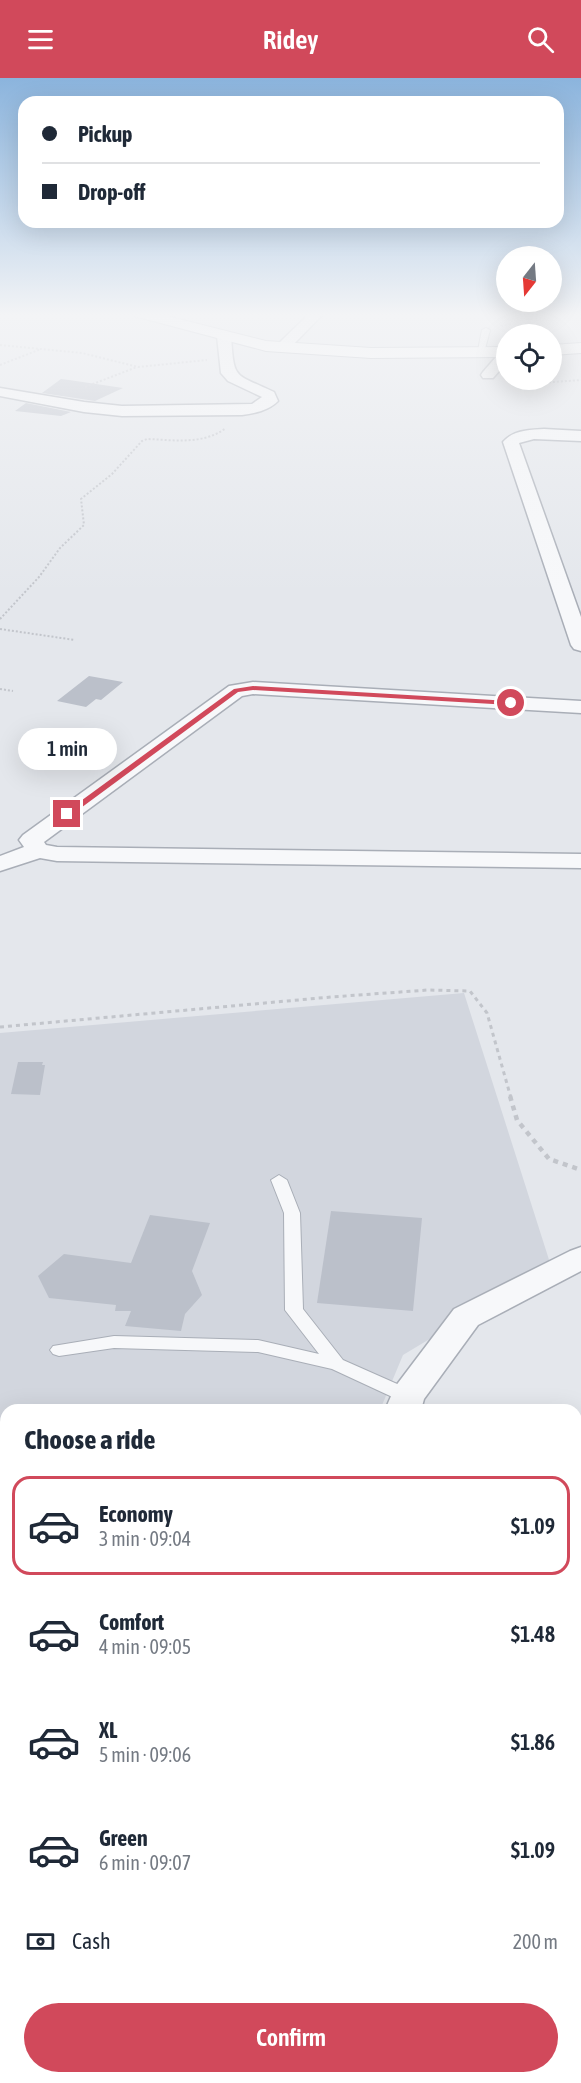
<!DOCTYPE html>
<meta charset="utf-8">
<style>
:root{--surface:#fff;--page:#f2f2f3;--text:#1f2937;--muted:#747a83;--line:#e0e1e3;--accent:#d1495b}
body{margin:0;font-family:"Asap Condensed",sans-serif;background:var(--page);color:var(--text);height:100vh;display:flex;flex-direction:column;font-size:22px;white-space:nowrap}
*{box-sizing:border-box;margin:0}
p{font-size:20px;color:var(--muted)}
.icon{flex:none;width:33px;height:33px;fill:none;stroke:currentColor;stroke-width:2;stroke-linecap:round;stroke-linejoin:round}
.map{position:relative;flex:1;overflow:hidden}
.drawer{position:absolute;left:0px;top:1326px;width:582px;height:680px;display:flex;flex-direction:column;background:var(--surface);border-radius:18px 18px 0 0;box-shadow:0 6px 24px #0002}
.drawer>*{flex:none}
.banner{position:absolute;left:18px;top:18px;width:546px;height:132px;border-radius:18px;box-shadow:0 6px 24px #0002;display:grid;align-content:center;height:132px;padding:0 24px;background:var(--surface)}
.needle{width:39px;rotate:197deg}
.tools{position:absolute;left:496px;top:168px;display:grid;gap:12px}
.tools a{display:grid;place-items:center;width:66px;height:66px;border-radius:50%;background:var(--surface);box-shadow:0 6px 24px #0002;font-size:30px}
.end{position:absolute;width:27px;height:27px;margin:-14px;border:8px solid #d1495b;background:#fff;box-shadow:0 0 0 3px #fff}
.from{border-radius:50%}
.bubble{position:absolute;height:42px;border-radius:21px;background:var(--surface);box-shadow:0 6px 24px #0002;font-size:20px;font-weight:600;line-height:42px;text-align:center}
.banner b{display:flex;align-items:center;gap:21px;height:57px;font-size:22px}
.banner b+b{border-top:2px solid var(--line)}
.banner i{width:15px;height:15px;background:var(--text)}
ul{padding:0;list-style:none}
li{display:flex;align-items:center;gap:18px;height:99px;margin:0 12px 9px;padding:0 12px;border:3px solid transparent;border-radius:18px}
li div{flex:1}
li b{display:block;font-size:22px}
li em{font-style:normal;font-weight:600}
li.on{border-color:var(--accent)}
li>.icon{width:54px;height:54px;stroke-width:1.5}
h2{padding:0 24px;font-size:27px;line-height:72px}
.pay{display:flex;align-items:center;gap:15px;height:66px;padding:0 24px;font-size:22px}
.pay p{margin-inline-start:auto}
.button{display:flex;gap:12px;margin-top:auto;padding:12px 24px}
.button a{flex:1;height:69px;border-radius:36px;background:var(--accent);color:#fff;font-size:24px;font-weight:600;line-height:69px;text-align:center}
header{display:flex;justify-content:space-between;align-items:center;height:78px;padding:0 24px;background:var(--accent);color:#fff;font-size:27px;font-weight:600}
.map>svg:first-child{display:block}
.built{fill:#d2d6de}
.building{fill:#bbc0ca}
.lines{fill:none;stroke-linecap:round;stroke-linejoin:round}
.lane-casing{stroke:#a9aeb7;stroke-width:2}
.street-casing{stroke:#a9aeb7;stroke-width:3}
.secondary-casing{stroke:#a9aeb7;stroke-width:2}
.path-far3{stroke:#c2c5cb;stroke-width:2;stroke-dasharray:2 2;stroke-linecap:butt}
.path-far2{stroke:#c2c5cb;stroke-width:3;stroke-dasharray:4 4;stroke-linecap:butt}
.path-far1{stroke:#c2c5cb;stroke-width:4.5;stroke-dasharray:5 5;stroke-linecap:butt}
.path{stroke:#c2c5cb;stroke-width:5;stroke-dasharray:7 7;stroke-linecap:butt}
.lane{fill:#f7f8fa;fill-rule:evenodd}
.street{fill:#f7f8fa;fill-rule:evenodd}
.secondary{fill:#fff;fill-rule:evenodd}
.route{fill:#d1495b}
</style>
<header><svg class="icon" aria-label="menu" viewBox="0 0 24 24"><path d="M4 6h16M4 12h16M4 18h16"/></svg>Ridey<svg class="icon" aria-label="search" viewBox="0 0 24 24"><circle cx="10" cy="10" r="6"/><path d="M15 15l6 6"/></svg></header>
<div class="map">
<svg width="581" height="2005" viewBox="0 0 581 2005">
<rect width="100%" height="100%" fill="#e4e7ec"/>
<polygon class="built" points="464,915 551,1188 403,1277 380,1332 6,1332 6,1785 0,1786 0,955"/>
<g class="building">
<polygon points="61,301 69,302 123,310 95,323 42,315"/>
<polygon points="26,325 71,334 61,338 15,333"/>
<polygon points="89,598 123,604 101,622 96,621 86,629 57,623"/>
<polygon points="18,984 43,984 42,987 45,987 40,1017 11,1016"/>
<polygon points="331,1133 422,1140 413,1233 317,1225"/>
<polygon points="150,1137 210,1145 192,1193 202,1217 185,1236 181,1253 125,1248 131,1233 115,1233 116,1227 49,1220 38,1198 64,1176 131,1185"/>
</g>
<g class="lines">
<defs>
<g id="lane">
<polygon points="486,250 490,252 484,275 477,277 482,252"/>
<polygon points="279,1097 287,1102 300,1135 303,1231 343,1282 413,1313 416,1318 413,1323 407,1325 401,1323 332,1291 258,1274 114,1270 59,1278 53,1276 50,1272 53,1268 114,1258 258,1262 319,1276 285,1232 284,1135 271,1102"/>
<polygon points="0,1383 6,1385 6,1400 0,1398"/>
</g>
<g id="street">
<polygon points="133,235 148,235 141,239"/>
<polygon points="310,235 324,235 288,272 278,272 276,269 278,266"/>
<path d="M224,254L231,258C234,303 234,295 274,314L278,323C268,333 255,335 242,337L122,338L84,334L0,318V310L84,324L122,328L252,326L262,319L228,303L221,295L217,258Z"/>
<polygon points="507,271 507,284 493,300 483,300 481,297 483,294 502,272"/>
<path d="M544,351L581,353V363L534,361L519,365L581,539V573L574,571L571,567L503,364C513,352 529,352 544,351Z"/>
<polygon points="253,604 581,623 581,635 253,616 242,618 44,764 46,767 57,769 581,776 581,790 57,783 40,780 0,793 0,778 24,769 19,762 23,757 229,608"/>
<polygon points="581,1169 581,1193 478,1247 424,1321 421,1332 385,1332 395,1309 454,1231 570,1173"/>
<polygon points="417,2000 465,2000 466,2005 418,2005"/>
</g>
<g id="secondary">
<polygon points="131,235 155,235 266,263 371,270 507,269 507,279 371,280 266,273 134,238"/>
<polygon points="581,265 581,275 552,277 552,267"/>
<rect x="0" y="1754" width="6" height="46"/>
<polygon points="576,1786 581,1787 581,1835 576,1834"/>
</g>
</defs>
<use href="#lane" class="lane-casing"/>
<use href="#street" class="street-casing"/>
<use href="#secondary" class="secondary-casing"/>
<g class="path-far3">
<polyline points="541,235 581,237"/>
<polyline points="501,248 511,246 512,243 503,239"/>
<polyline points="0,267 82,275 138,289 207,282"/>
<polyline points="0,287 41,271"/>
<polyline points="513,307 581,302"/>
<polyline points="85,309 137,289"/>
<path d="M0,541L39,499L60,470L84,447L81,421L112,396L142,363L147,361C174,362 203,367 226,350"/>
<polyline points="0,551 75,562"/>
<polyline points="0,611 13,613"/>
</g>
<polyline class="path-far2" points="0,949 331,919 428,912 470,913 487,935 511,1020"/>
<polyline class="path-far1" points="510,1018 517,1042 549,1081 581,1092"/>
<polyline class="path" points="0,1631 6,1631"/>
<use href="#lane" class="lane"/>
<use href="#street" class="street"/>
<use href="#secondary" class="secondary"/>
</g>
<linearGradient id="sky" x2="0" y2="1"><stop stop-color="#8bb4dd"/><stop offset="0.46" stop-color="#f3f4f6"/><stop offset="1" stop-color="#f3f4f6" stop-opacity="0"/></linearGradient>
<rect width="581" height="515" fill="url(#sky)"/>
<polygon class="route" points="253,608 511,623 514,625 511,627 253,612 238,614 70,738 63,736 234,611"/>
</svg>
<div class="tools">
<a><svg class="needle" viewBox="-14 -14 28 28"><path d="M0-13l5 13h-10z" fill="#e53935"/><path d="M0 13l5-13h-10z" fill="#747a83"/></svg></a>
<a><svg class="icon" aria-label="locate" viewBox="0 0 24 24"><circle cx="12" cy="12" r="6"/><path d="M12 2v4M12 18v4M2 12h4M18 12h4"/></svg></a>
</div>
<i class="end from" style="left:511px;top:625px"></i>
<i class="end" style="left:67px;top:736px"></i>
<div class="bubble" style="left:18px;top:650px;width:99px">1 min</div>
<div class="banner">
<b><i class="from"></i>Pickup</b>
<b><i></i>Drop-off</b>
</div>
<section class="drawer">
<h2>Choose a ride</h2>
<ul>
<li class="on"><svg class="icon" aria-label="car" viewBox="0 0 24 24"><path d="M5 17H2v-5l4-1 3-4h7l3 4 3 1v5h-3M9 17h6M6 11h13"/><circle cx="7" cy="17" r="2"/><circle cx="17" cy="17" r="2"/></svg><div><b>Economy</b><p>3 min · 09:04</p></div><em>$1.09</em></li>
<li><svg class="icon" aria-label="car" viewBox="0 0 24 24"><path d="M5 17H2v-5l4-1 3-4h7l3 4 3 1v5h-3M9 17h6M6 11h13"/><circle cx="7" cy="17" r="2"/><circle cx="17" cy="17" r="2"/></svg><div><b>Comfort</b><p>4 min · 09:05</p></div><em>$1.48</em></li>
<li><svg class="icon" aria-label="car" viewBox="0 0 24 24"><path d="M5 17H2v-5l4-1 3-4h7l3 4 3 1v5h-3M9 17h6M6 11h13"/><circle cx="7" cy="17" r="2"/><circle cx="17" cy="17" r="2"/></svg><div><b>XL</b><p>5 min · 09:06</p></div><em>$1.86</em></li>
<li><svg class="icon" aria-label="car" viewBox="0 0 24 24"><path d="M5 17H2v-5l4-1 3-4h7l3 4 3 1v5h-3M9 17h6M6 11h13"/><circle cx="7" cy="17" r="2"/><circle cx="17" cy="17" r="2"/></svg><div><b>Green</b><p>6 min · 09:07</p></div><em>$1.09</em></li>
</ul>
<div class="pay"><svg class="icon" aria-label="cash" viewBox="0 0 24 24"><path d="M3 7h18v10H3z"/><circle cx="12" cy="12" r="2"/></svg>Cash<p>200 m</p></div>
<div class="button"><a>Confirm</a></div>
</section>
</div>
